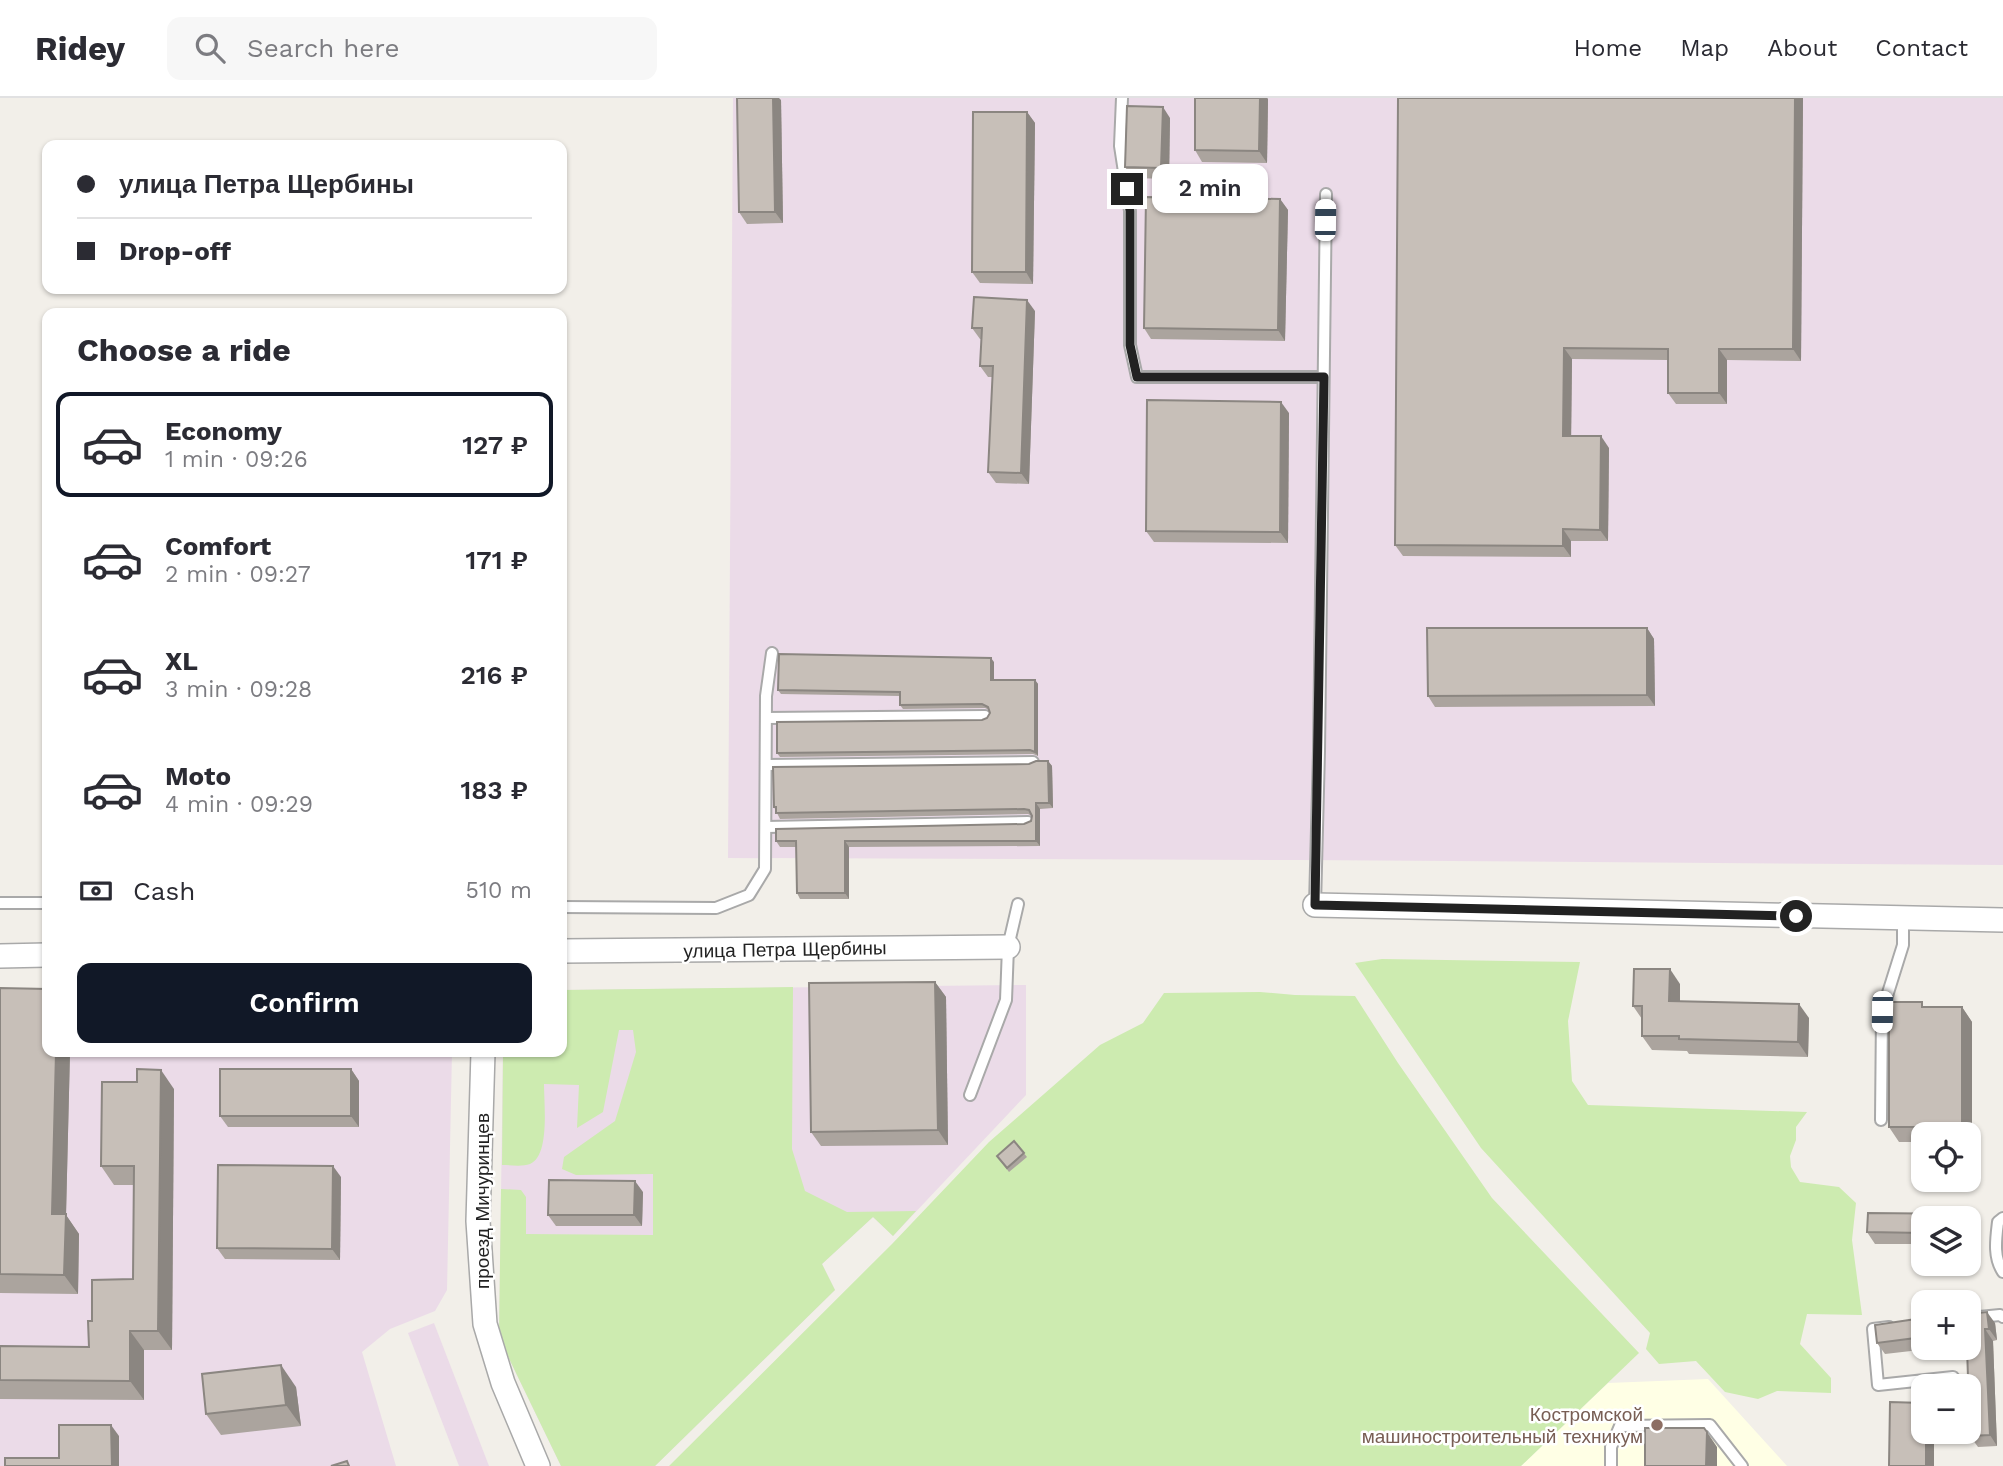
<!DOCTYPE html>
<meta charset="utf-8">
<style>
:root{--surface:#fff;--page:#f7f7f7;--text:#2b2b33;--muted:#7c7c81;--line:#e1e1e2;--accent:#111827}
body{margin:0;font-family:"Work Sans",sans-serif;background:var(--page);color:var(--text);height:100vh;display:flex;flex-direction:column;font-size:26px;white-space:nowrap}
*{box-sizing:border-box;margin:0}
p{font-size:23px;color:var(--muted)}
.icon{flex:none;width:38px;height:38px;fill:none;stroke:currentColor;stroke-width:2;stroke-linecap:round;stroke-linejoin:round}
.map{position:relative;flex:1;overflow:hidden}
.sheet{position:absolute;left:42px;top:210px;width:525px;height:749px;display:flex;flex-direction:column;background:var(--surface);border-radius:14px;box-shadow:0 2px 5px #0004}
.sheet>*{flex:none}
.guide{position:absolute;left:42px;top:42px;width:525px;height:154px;border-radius:14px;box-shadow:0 2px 5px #0004;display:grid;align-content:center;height:154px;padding:0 35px;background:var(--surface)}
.buttons{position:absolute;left:1911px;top:1024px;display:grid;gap:14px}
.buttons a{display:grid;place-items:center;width:70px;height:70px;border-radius:14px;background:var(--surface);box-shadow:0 2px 5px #0004;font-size:35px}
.end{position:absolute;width:32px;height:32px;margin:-16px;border:9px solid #222;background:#fff;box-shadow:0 0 0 4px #fff}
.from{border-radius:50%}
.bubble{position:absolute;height:49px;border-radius:14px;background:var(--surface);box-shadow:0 2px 5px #0004;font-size:23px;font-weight:600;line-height:49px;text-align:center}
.car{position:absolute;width:21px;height:42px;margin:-21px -10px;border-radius:9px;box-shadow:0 0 5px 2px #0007;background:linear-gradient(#fff 24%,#345 0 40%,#fff 0 76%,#345 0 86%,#fff 0)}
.guide b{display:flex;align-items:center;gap:24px;height:66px;font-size:26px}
.guide b+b{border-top:2px solid var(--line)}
.guide i{width:18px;height:18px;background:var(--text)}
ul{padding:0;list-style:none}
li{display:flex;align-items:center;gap:21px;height:105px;margin:0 14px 10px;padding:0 21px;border:4px solid transparent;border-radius:14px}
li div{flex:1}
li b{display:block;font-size:26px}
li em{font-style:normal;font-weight:600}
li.active{border-color:var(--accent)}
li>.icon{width:63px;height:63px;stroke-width:1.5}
h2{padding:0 35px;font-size:32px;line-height:84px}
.pay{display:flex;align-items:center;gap:18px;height:77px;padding:0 35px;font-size:26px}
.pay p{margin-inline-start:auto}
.button{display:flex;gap:14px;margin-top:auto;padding:14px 35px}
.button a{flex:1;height:80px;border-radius:14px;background:var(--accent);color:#fff;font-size:28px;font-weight:600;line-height:80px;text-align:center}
header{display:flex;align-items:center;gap:42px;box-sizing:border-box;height:98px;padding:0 35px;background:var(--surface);border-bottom:2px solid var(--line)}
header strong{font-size:33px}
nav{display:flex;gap:38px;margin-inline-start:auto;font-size:24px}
.search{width:490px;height:63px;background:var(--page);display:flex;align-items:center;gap:18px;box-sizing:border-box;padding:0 24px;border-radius:14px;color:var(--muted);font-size:26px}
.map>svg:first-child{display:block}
.industrial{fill:#ebdbe8}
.education{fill:#ffffe5}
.grass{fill:#cdebb0}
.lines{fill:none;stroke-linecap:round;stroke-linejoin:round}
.service-casing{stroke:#a9a9a9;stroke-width:14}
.minor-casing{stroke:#a9a9a9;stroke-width:26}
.service{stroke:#fff;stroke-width:10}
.minor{stroke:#fff;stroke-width:23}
.wall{fill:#aba49e}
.shaded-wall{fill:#8b8681}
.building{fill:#c7bfb8;stroke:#8b8681;stroke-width:2}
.route{stroke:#222;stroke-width:9}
.education-dot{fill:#8d6e63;stroke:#fff;stroke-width:2.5}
.labels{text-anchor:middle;stroke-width:5;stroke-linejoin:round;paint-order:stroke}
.street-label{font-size:19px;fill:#222;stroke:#fff}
.education-label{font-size:19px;fill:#785e54;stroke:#fff;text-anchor:end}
</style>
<header>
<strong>Ridey</strong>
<div class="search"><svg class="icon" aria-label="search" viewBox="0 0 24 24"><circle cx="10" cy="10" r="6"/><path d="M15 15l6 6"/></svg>Search here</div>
<nav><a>Home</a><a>Map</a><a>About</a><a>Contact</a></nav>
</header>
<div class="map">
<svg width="2003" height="1368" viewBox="0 0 2003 1368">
<rect width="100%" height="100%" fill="#f2efe9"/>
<g class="industrial">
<polygon points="733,0 2003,0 2003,767 1301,762 728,760"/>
<polygon points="1026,887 1026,997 893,1138 873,1119 822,1166 835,1192 655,1368 561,1368 499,1240 503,954 562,954 562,892"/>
<polygon points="0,909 47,954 452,954 447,1192 435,1213 390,1231 362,1254 396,1368 0,1368"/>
<polygon points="434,1225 489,1368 459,1368 408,1235"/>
</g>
<polygon class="education" points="1708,1281 1787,1368 1521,1368 1608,1285"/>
<g class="grass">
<polygon points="1382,861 1580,864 1568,923 1572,983 1588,1007 1807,1014 1796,1029 1796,1042 1790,1058 1791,1069 1800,1084 1839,1089 1856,1105 1852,1142 1862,1217 1807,1216 1800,1246 1831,1280 1831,1295 1777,1293 1758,1301 1725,1294 1696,1263 1659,1266 1646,1251 1650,1235 1481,1050 1355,865"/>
<path d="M793,889L792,1051L805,1093L847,1114L916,1113L893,1138L873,1119L822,1166L835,1192L655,1368H561L499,1240L501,1091L521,1092L526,1099V1136L653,1137V1076L576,1077L562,1071L564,1059L615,1023L636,954L633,932H619L603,1014L577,1030L579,987L544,986C544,1006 550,1058 530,1066C522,1069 510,1067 502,1067L503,954H562V892Z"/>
<polygon points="1260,894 1295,897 1355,898 1398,965 1492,1100 1639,1255 1521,1368 669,1368 892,1146 989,1044 1100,947 1143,925 1164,895"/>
</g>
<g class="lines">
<defs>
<g id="service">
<polyline points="1122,0 1120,48 1130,113 1130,247 1137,279 1323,279"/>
<polyline points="766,620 985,618"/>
<polyline points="766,667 1033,664"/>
<polyline points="766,729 1028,724"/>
<polyline points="0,805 47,805"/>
<polyline points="1315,807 1319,653 1326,96"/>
<polyline points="562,809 716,810 749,797 765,771 766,598 772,555"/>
<polyline points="970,997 1006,902 1008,849 1018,806"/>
<polyline points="1881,1022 1882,914 1903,847 1903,821"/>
<path d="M2003,1120L1998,1124C1996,1141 1993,1159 2003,1174"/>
<polyline points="1969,1220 2000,1217 2003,1219"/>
<polyline points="1889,1229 1873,1231 1878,1287 1953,1279"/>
<polyline points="1611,1368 1611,1349 1620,1328 1710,1327 1742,1368"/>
</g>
<g id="minor">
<polyline points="1315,807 2003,822"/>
<polyline points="562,853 1008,849"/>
<polyline points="0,858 47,857"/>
<polyline points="483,954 478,1123 485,1226 503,1285 538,1368"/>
</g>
</defs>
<use href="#service" class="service-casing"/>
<use href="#minor" class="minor-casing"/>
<use href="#service" class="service"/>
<use href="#minor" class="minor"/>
</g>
<g class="wall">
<polygon points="1195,0 1267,0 1268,1 1267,65 1202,64 1195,52"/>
<polygon points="1398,0 1803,0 1801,263 1727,262 1727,306 1676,306 1668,295 1668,262 1572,261 1571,338 1609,350 1608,443 1571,443 1571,459 1403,458 1395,447"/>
<polygon points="781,2 783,125 747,126 739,114"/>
<polygon points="1027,14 1035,25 1033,186 980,185 972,174"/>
<polygon points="1170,20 1169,81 1133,80 1125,69"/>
<polygon points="1280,101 1288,112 1285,243 1151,241 1144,230"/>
<polygon points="1035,213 1029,386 996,385 988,374 993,279 988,279 980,268 982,241 980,241 972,230"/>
<polygon points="1289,315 1288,445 1154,444 1146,433"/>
<polygon points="1647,530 1654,541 1655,608 1435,609 1428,598"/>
<polygon points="994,564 994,582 1035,582 1038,586 1038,658 1033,656 780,659 777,655 982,622 987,620 990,615 989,612 985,610 903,611 900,607 900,598 781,596 778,592"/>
<polygon points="1048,663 1052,668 1053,710 1040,711 1040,748 849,749 849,801 800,801 797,795 796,749 780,749 776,743 1024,726 1031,723 1032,718 1028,716 780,721 774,709"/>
<polygon points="935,884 946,899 948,1047 821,1048 811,1034"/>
<polygon points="1680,886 1680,903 1809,920 1808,959 1689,956 1687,953 1652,952 1642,938 1642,921 1633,908"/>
<polygon points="0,890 47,954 70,954 66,1117 79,1136 78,1196 0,1195"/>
<polygon points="1926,909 1962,909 1972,924 1972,1044 1969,1044 1969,1036 1923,1036 1923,1044 1899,1044 1889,1029"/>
<polygon points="351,971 359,983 359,1029 228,1029 220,1018"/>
<polygon points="174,991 172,1252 144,1252 144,1302 0,1301 0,1248 89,1249 92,1223 133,1181 134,1087 114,1087 101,1068"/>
<polygon points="1014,1043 1027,1059 1009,1074 997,1058"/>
<polygon points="341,1079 340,1162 225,1161 217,1150"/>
<polygon points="643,1094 642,1128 556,1128 548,1117"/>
<polygon points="1868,1115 1973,1116 1981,1127 1981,1146 1969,1146 1969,1120 1923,1120 1923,1146 1875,1146 1867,1134"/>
<polygon points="1969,1216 1995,1225 1997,1242 1993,1243 1997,1348 1978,1349 1970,1338"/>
<polygon points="1923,1220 1923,1250 1937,1250 1885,1256 1877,1245"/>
<polygon points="296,1289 301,1328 221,1337 206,1316"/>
</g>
<g class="shaded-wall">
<polygon points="773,0 779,0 781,2 783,125 775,114"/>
<polygon points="1260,0 1267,0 1268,1 1267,65 1259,53"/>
<polygon points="1795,0 1803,0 1801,263 1793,251"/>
<polygon points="1163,9 1170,20 1169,81 1161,70"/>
<polygon points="1027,14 1035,25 1033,186 1026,174"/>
<polygon points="1280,101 1288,112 1285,243 1278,232"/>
<polygon points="1027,202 1035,213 1029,386 1021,375"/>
<polygon points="1564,250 1572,261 1571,350 1563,338"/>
<polygon points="1719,251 1727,262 1727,306 1719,295"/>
<polygon points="1281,304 1289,315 1288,445 1280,434"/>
<polygon points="1601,338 1609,350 1608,443 1600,432"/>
<polygon points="1563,431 1571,443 1571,459 1563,448"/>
<polygon points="1647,530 1654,541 1655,608 1647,597"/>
<polygon points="991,560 994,564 994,586 991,582"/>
<polygon points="1035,582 1038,586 1038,658 1035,654"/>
<polygon points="1048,663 1052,668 1053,710 1049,705"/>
<polygon points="1036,705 1040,711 1040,748 1036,743"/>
<polygon points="845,743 849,749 849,801 845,795"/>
<polygon points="1670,871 1680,886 1680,918 1669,903"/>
<polygon points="935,884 946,899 948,1047 938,1032"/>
<polygon points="1799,906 1809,920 1808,959 1798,944"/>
<polygon points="1962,909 1972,924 1972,1044 1969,1039 1969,1036 1967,1036 1962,1029"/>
<polygon points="56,954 70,954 66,1117 79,1136 78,1196 64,1177 52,1116"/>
<polygon points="351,971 359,983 359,1029 351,1018"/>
<polygon points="161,972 174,991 172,1252 158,1233"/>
<polygon points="333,1068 341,1079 340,1162 332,1151"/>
<polygon points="635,1083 643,1094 642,1128 634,1117"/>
<polygon points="1973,1116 1981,1127 1981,1146 1973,1135"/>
<polygon points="1987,1214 1995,1225 1997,1242 1989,1231"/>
<polygon points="1985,1231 1993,1243 1997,1348 1990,1337"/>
<polygon points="130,1233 144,1252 144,1302 130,1283"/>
<polygon points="281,1267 296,1289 301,1328 286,1307"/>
<polygon points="111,1327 119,1338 119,1368 112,1368"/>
<polygon points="1707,1334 1717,1349 1717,1368 1706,1368"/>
<rect x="1926" y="1334" width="8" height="34"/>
</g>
<g class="building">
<polygon points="737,0 773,0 775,114 739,114"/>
<polygon points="1195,0 1260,0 1259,53 1195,52"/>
<polygon points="1398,0 1795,0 1793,251 1719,251 1719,295 1668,295 1668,251 1564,250 1563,338 1601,338 1600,432 1563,431 1563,448 1395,447"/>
<polygon points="1127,8 1163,9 1161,70 1125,69"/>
<polygon points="973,14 1027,14 1026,174 972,174"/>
<polygon points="1146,99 1280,101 1278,232 1144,230"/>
<polygon points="974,199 1027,202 1021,375 988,374 993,268 980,268 982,230 972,230"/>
<polygon points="1147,302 1281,304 1280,434 1146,433"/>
<polygon points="1427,530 1647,530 1647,597 1428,598"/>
<polygon points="779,556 991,560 991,582 1035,582 1035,654 1030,652 777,655 777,624 982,622 987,620 990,615 988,609 982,606 900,607 900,594 778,592"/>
<polygon points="1036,663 1048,663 1049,705 1036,705 1036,743 845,743 845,795 797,795 796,743 776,743 776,731 1024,726 1031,723 1032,718 1029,712 1024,711 776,715 776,709 774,709 773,669 1029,666"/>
<polygon points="1634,871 1670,871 1669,903 1799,906 1798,944 1679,941 1679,938 1642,938 1642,908 1633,908"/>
<polygon points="935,884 938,1032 811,1034 809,885"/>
<polygon points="0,890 47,891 47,954 56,954 52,1116 66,1116 64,1177 0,1176"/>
<polygon points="1889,904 1922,904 1922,909 1962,909 1962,1029 1889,1029"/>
<polygon points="137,971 161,972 158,1233 130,1233 130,1283 0,1282 0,1248 89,1249 88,1223 92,1223 92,1182 133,1181 134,1068 101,1068 102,984 137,984"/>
<rect x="220" y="971" width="131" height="47"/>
<polygon points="1014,1043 1024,1055 1007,1070 997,1058"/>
<polygon points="218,1067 333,1068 332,1151 217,1150"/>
<polygon points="549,1082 635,1083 634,1117 548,1117"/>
<polygon points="1868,1115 1973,1116 1973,1135 1969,1135 1969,1120 1923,1120 1923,1135 1867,1134"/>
<polygon points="1987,1214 1989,1231 1985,1231 1990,1337 1970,1338 1967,1250 1969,1250 1969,1216"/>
<polygon points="1923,1220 1923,1239 1877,1245 1875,1227"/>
<polygon points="281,1267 286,1307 206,1316 202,1276"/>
<polygon points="1890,1304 1923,1305 1923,1334 1926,1334 1926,1368 1889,1368"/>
<polygon points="59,1327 111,1327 112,1368 5,1368 5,1360 59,1360"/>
<polygon points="1645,1330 1704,1330 1707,1334 1706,1368 1645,1368"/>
<polygon points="347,1363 349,1368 331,1368"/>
</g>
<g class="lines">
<polyline class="route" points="1127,91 1130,113 1130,247 1137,279 1324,279 1315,807 1796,818"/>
</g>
<circle class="education-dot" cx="1657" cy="1327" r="7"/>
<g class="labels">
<g class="street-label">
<text transform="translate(785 851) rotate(-1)" y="7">улица Петра Щербины</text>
<text transform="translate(482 1103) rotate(-90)" y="7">проезд Мичуринцев</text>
</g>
<g class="education-label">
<text x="1643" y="1323">Костромской<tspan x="1643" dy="22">машиностроительный техникум</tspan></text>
</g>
</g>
</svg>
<div class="buttons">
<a><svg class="icon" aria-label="locate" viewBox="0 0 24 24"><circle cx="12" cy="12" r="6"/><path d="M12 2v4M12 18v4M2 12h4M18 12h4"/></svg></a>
<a><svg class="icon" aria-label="layers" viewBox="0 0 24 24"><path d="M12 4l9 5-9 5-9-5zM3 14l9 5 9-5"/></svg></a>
<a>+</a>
<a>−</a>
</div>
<i class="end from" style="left:1796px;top:818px"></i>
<i class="end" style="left:1127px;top:91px"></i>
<div class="bubble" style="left:1152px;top:66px;width:116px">2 min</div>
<i class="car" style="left:1325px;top:122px;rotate:1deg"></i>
<i class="car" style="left:1882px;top:914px;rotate:181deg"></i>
<div class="guide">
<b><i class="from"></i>улица Петра Щербины</b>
<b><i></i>Drop-off</b>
</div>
<section class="sheet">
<h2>Choose a ride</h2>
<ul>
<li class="active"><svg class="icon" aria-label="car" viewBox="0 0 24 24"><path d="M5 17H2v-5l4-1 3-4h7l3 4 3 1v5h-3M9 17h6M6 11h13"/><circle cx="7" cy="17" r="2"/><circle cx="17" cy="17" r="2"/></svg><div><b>Economy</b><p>1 min · 09:26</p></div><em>127 ₽</em></li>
<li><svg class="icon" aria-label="car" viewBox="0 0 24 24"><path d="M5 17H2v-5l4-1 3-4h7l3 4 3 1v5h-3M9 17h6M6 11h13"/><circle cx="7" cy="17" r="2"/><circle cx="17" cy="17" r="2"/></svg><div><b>Comfort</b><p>2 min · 09:27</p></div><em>171 ₽</em></li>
<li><svg class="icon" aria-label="car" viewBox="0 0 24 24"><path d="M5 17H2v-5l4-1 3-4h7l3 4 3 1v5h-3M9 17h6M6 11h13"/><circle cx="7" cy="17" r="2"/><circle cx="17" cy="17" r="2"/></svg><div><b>XL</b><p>3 min · 09:28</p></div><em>216 ₽</em></li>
<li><svg class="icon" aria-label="car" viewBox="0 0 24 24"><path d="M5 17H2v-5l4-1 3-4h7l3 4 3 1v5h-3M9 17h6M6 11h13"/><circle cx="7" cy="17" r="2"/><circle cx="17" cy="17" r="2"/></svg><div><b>Moto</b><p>4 min · 09:29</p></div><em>183 ₽</em></li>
</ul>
<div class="pay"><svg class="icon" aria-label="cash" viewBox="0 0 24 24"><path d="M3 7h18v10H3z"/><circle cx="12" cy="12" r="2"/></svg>Cash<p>510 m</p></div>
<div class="button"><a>Confirm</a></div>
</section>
</div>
